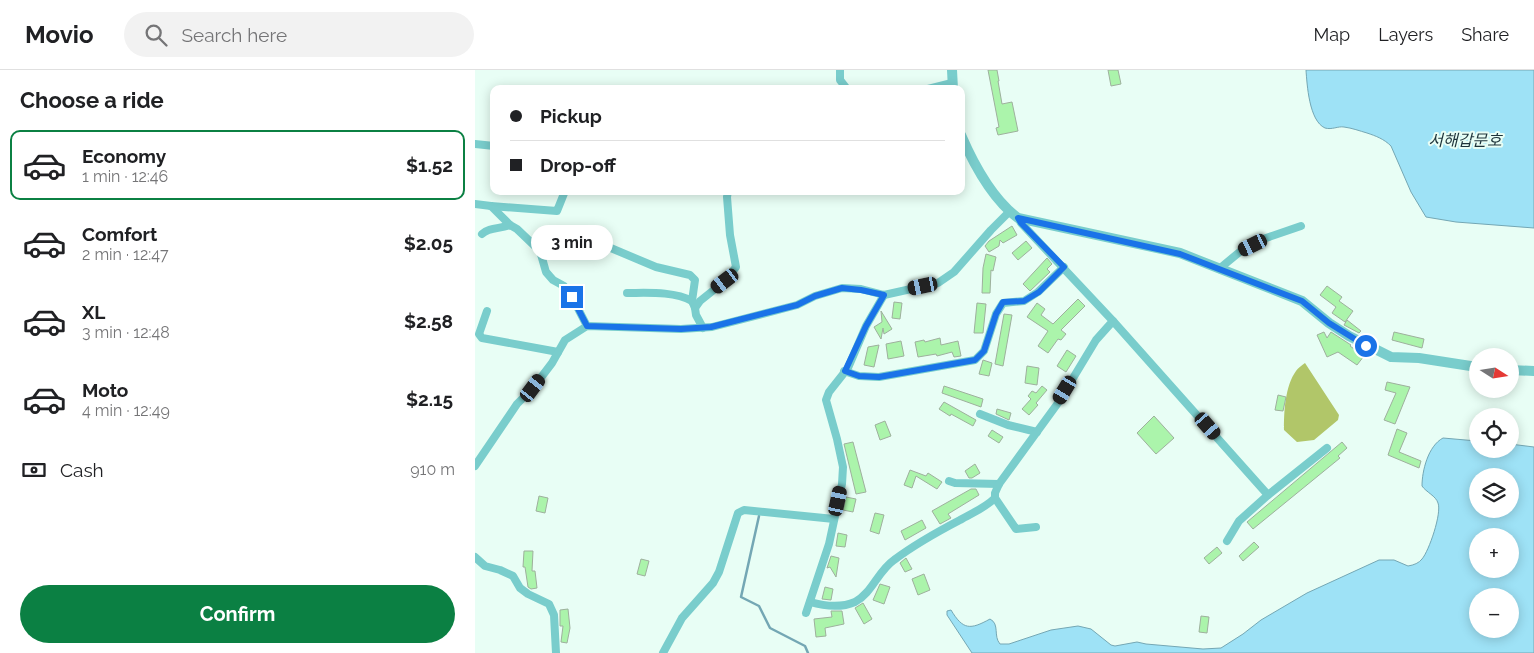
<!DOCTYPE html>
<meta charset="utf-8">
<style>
:root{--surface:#fff;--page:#f2f2f2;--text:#202124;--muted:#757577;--line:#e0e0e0;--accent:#0b8043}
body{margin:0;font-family:Raleway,"Noto Sans KR",sans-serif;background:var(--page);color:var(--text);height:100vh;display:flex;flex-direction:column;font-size:19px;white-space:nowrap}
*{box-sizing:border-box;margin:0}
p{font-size:16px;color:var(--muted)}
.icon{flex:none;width:28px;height:28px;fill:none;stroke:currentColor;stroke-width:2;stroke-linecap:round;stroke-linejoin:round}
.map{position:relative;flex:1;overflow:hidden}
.drawer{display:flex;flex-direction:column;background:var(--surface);width:475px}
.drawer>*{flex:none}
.hud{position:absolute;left:15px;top:15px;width:475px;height:110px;border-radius:10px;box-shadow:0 2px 12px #0003;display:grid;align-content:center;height:110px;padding:0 20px;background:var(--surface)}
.needle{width:32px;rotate:102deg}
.tools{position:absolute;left:994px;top:278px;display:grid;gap:10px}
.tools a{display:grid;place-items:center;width:50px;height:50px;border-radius:50%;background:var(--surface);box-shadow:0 2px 12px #0003;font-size:25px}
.end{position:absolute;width:22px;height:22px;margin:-11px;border:6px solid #1a73e8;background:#fff;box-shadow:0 0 0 2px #fff}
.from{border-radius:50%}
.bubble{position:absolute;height:35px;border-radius:18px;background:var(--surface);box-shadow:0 2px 12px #0003;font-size:16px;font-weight:700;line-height:35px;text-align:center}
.car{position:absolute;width:15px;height:30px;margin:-15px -8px;border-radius:6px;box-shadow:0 0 4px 1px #0007;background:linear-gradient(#222 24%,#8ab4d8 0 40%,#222 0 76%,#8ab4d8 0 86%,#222 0)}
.hud b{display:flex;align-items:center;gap:18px;height:48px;font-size:19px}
.hud b+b{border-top:1px solid var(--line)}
.hud i{width:12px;height:12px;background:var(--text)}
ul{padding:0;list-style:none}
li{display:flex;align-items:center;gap:15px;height:70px;margin:0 10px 8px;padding:0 10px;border:2px solid transparent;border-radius:10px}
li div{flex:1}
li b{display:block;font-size:19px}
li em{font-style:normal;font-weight:700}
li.selected{border-color:var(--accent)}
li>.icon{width:45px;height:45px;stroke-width:1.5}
h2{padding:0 20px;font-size:22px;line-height:60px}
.pay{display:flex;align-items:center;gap:12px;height:55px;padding:0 20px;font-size:19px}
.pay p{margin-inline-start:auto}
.button{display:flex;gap:10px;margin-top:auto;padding:10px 20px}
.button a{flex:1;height:58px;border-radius:30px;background:var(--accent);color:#fff;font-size:20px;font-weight:700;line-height:58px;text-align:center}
header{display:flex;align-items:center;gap:30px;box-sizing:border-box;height:70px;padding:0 25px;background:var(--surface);border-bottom:1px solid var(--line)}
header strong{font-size:24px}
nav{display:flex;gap:28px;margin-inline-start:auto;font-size:18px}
.search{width:350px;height:45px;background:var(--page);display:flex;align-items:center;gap:12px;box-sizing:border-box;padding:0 18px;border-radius:28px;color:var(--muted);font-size:19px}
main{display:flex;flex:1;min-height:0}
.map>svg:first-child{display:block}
.forest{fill:#b1c669}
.water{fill:#9ee2f6;stroke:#74a7b4;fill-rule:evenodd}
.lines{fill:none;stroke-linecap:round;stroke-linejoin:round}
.stream{stroke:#74a7b4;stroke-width:2.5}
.building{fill:#abf4ab;stroke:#9eb09d}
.minor{stroke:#79cdcc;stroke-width:8}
.tertiary{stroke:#79cdcc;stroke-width:10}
.route{stroke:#1a73e8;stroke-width:6}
.labels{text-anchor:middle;stroke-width:4;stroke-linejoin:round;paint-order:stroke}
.water-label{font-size:16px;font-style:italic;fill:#1d333a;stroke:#e8fef5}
</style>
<header>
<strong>Movio</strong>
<div class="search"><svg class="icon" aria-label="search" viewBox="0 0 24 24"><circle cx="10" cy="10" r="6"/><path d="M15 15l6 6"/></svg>Search here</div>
<nav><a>Map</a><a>Layers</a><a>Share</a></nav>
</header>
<main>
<section class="drawer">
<h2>Choose a ride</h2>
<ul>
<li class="selected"><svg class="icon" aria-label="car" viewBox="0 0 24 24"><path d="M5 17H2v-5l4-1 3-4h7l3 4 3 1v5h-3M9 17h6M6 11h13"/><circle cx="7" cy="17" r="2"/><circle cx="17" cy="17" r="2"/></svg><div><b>Economy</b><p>1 min · 12:46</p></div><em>$1.52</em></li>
<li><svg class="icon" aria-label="car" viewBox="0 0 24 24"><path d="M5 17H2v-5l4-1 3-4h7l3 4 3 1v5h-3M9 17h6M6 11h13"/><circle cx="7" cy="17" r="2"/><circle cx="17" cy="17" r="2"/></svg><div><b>Comfort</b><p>2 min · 12:47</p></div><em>$2.05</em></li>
<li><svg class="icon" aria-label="car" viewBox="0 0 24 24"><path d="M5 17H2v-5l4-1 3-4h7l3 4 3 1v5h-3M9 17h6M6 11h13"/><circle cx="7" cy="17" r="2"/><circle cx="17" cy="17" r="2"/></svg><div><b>XL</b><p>3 min · 12:48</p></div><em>$2.58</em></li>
<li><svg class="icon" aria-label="car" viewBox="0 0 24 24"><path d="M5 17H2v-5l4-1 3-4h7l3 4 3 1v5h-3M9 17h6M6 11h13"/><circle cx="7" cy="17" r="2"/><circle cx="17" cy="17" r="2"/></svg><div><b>Moto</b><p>4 min · 12:49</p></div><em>$2.15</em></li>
</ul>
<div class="pay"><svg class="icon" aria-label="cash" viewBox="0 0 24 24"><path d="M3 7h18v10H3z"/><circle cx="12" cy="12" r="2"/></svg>Cash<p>910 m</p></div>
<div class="button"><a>Confirm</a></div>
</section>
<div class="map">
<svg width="1059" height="583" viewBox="0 0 1059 583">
<rect width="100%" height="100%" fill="#e8fef5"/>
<path class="forest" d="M830,293L864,345L863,350L839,370L822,372L809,360C809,342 810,316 821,301C823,298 827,295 830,293Z"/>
<g class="water">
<path d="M831,0H1059V158L981,152L951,147L936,122L916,76C909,69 901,66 892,63C885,61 877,58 869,57C863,56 857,60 850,58C834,51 832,14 831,0Z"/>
<path d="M968,368L1002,371V379H1035V374L1059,377V583H497L472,545V541L476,540C488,560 495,560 515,549C525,554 518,566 525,574H534L576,560L603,556L616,559L636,575L640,576L662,572L671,574L728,579L746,578L768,564L786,550L832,523L904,490H919L933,496C939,495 944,493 947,489C954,481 967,443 963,433C961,426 951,422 947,416C947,401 953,376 968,368ZM1002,406H1035V439H1002ZM1002,466H1035V499H1002ZM1002,526H1035V559H1002Z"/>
</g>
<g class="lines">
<polyline class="stream" points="284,446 266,527 284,536 295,558 330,576 333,583"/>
</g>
<g class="building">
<polygon points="513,0 522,0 524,11 523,11 527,34 537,32 543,61 523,65 521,58 524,57"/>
<polygon points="633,0 643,0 646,14 636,16"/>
<polygon points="537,156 542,165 528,173 525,170 524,176 514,182 510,176 514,171"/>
<polygon points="551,171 557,178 543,190 537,183"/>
<polygon points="511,184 521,187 518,201 516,200 515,223 507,223 508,198"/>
<polygon points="572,188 577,194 572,199 575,202 555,221 548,214"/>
<polygon points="852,216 867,227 864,231 878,241 870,252 857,243 861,237 845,225"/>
<polygon points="603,229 610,236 586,260 591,264 586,270 583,269 573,283 563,276 573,261 552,247 562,233 570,239 566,245 578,254"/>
<polygon points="419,232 427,233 425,249 417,248"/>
<polygon points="502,233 511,234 508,263 499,263"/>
<polygon points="406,241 417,259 409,264 408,258 406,269 399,257 407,252"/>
<polygon points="529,244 537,245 528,296 520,294"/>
<polygon points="872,250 886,261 884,263 869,255"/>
<polygon points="849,262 852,268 856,262 876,275 875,276 889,286 882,295 863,282 852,287 842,265"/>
<polygon points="919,262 949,269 947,278 917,270"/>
<polygon points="465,268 466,275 483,271 486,286 479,287 477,282 462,286 461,284 443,287 440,272 449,270 450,272"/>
<polygon points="426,271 429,286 413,289 411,274"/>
<polygon points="404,275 399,297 389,295 393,277"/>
<polygon points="592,280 601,286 591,302 582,296"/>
<polygon points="508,290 517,293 514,306 504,304"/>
<polygon points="552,296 564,298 562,315 550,313"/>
<polygon points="912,312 935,317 920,354 909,350 921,323 910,320"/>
<polygon points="469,316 508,329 506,337 467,323"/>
<polygon points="567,316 572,320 561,333 563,335 554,345 547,339 556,329 553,326 557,321 561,323"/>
<polygon points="803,325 811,327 808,341 800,340"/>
<polygon points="469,332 501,350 498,356 476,344 475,346 464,339"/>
<polygon points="522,339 536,343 534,350 521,344"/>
<polygon points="679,346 699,368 681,384 662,363"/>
<polygon points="410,351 416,366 405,370 400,355"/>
<polygon points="922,359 932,363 924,382 946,391 944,398 913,385"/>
<polygon points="517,360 528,367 524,373 513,366"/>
<polygon points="378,372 391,422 381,424 369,374"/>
<polygon points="867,372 872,378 863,386 865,388 778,459 772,452"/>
<polygon points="500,394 505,403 497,408 494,408 490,401"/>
<polygon points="435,400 451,406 453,403 467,412 462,419 441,406 437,418 429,415"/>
<polygon points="496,419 501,419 504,425 473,444 476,448 465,454 457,441"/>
<polygon points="64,426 73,428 70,443 61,441"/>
<polygon points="371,427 381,429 378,442 368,440"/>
<polygon points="400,443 409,445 404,464 395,461"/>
<polygon points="447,450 451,458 430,470 426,461"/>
<polygon points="363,463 372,465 370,477 361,476"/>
<polygon points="779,472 784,477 768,491 764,486"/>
<polygon points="742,477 747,483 734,494 729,488"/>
<polygon points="49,481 58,481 57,501 60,501 62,518 56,519 53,517 50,497 48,497"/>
<polygon points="356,486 364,488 361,507 355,497 352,498"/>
<polygon points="431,488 437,499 430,502 425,493"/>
<polygon points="166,489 174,491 170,506 162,504"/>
<polygon points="449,504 455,520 443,525 437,509"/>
<polygon points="405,514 415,517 409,534 398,530"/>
<polygon points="350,517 358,519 356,530 347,529"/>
<polygon points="388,533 397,549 389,554 380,538"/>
<polygon points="93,539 95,558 92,573 86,572 88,556 85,556 85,540"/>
<polygon points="356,541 367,541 369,554 350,558 351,566 341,567 339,549 357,547"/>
<polygon points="726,546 734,547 732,563 724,562"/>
</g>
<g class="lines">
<g class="minor">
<polyline points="365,0 365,10 372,19"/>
<polyline points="453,19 477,13"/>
<polyline points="0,74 19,76"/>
<polyline points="0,134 16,136 35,155 42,159 65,181 71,202 78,210 89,216 97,227 112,256"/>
<polyline points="16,136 82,141 90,121"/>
<path d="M7,164C14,157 26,159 35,155"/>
<polyline points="131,176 181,197 215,205 220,210 217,231 220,238"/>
<polyline points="744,199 767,180 788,169 826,156"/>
<path d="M152,223C172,223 199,221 217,231"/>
<polyline points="12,241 4,264 7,268 83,282"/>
<polyline points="638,251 793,425"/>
<polyline points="228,258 221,245 220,238 225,231 250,211 261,197 255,165 252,127 253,121"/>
<polyline points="369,301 384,306 404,307 500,290 509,281 521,244 528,233 549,231 563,222 589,197"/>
<polyline points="505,344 533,355 562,362"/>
<polyline points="0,396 42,334 58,318 77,293 90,270 112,256 206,259 237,257 322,235 340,226 367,218 386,219 409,225 463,213 479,202 516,160 534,142"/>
<polyline points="474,411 480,413 524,414"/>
<polyline points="520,428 541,459 561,457"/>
<polyline points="752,471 764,451 793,425 852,378"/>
<polyline points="0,487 10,496 25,500 38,506 45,518 53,524 74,534 79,545 81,583"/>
<path d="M335,532C349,536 366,538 380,532C397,523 403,501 419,490C439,475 462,462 485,450C497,443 510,438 520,428V423L524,414L583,333L621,270L638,251L546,153L543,148"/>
<polyline points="331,543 354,474 367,414 368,397 362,369 351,330 354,322 373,298 391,256 409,225"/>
<polyline points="188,583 207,548 238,513 244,502 263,443 269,440 359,449"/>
</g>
<g class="tertiary">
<polyline points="477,0 478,19"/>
<path d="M486,65C499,95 517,129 543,148L705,183L827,231L854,253L874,266L916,287L944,288L1002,297"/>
<polyline points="1035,300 1059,301"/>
</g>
</g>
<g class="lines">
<polyline class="route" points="97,227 112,256 206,259 236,257 322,235 340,226 367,218 386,220 409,225 391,256 370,301 384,306 404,307 500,290 509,281 521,244 528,232 549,231 564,222 589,197 546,153 543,148 705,184 827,231 854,253 891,276"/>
</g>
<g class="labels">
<g class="water-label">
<text x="990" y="76">서해갑문호</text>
</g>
</g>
</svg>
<div class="tools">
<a><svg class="needle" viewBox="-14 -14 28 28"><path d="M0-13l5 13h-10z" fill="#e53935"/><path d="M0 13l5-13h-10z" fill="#757577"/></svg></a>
<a><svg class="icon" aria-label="locate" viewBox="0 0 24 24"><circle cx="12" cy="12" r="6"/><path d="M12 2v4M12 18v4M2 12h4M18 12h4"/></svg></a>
<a><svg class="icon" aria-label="layers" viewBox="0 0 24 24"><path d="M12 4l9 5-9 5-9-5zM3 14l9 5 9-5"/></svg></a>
<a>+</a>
<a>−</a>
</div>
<i class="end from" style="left:891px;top:276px"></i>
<i class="end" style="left:97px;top:227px"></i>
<div class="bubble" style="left:56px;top:155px;width:82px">3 min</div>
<i class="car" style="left:778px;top:175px;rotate:244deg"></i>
<i class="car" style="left:250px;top:211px;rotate:233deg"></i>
<i class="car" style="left:448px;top:216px;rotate:258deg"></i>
<i class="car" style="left:58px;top:318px;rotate:37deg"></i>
<i class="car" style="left:590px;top:320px;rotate:211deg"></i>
<i class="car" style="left:733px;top:356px;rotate:139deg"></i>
<i class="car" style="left:363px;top:431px;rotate:12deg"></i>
<div class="hud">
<b><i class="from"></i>Pickup</b>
<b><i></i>Drop-off</b>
</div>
</div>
</main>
